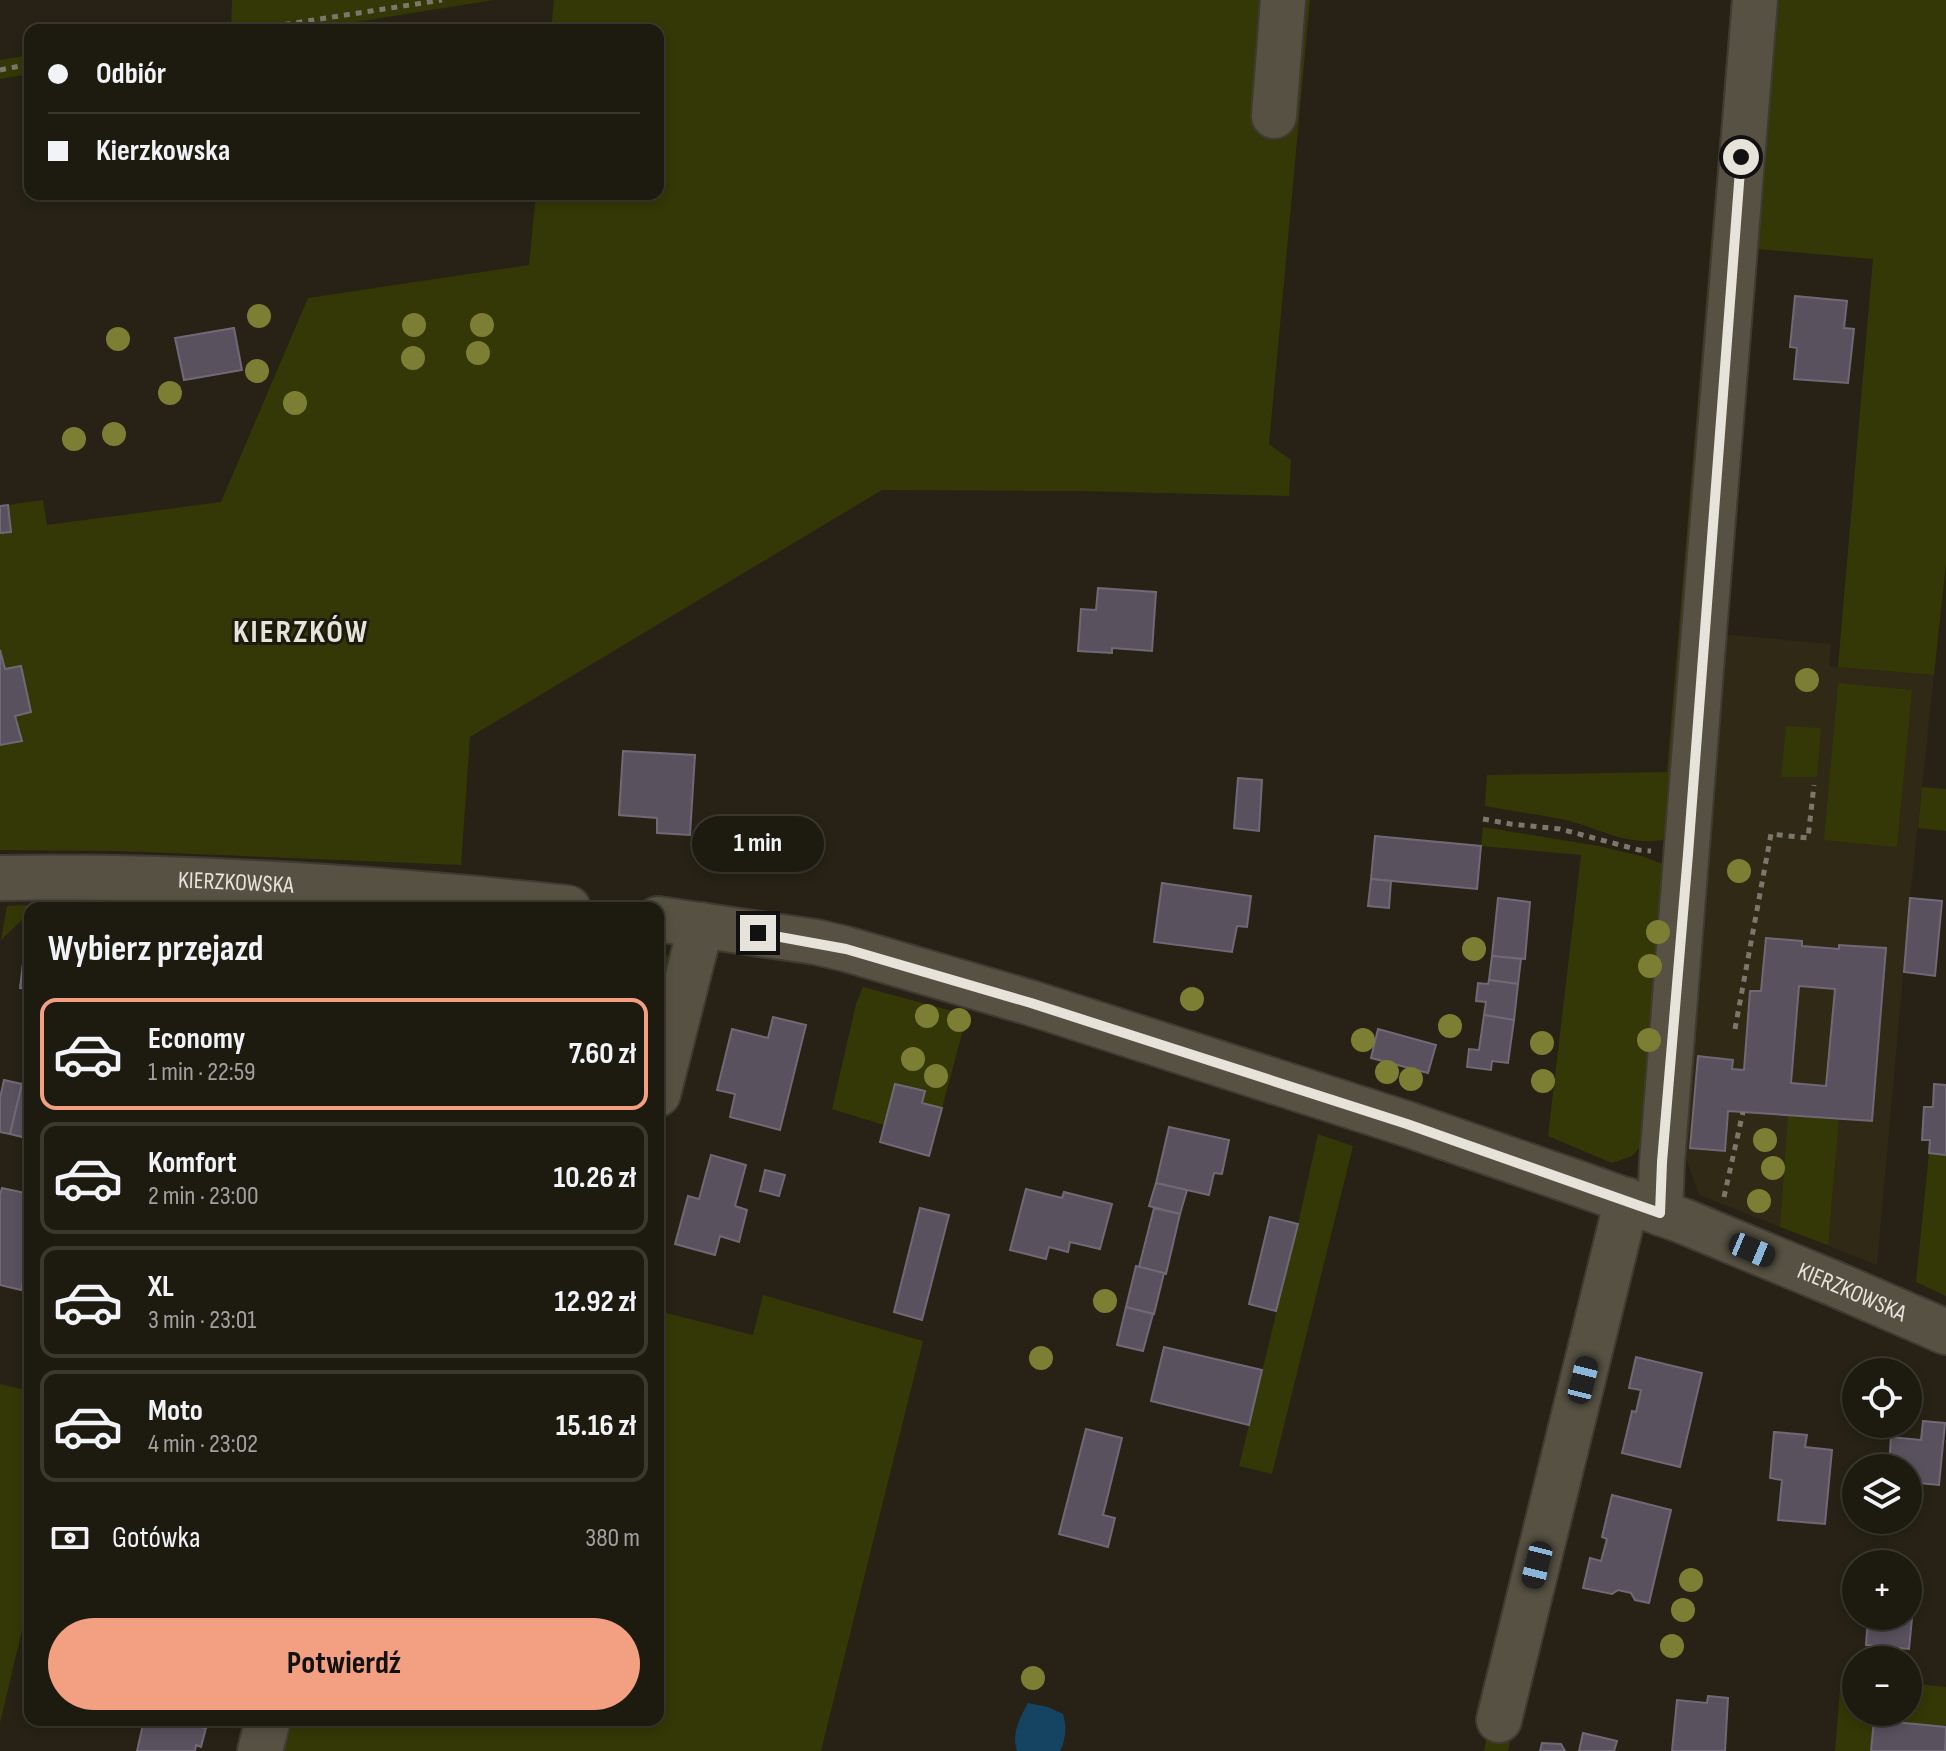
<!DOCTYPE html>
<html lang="pl">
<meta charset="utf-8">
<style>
:root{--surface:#1d1a10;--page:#252319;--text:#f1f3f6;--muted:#a0a19f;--line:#3b3830;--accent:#f2a081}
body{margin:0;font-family:"Sofia Sans Condensed",sans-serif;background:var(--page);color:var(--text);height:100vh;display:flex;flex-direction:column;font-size:30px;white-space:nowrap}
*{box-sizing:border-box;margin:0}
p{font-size:26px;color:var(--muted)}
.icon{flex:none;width:44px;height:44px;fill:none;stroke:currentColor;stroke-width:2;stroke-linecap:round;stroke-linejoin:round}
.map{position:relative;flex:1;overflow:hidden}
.details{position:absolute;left:24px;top:902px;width:640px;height:824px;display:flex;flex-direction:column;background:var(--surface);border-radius:16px;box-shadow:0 4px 12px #0003,0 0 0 2px var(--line)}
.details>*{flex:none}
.hud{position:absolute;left:24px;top:24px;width:640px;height:176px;border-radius:16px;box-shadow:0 4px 12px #0003,0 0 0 2px var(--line);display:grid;align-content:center;height:176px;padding:0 24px;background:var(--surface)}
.controls{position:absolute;left:1842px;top:1358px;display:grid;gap:16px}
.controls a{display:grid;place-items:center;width:80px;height:80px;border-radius:50%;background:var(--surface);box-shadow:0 4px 12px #0003,0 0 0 2px var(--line);font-size:40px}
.end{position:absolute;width:36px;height:36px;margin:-18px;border:10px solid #e6e3da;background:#111;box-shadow:0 0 0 4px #111}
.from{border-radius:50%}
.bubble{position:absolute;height:56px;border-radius:28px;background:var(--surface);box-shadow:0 4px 12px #0003,0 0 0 2px var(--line);font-size:26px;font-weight:700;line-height:56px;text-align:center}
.car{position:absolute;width:24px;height:48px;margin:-24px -12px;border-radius:10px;box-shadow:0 0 6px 2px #0007;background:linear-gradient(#222 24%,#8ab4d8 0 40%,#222 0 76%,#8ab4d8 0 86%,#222 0)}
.hud b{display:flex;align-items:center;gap:28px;height:76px;font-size:30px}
.hud b+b{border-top:2px solid var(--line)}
.hud i{width:20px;height:20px;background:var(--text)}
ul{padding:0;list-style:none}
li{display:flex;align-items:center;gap:24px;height:112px;margin:0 16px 12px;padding:0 8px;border:4px solid var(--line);border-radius:16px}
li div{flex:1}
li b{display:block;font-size:30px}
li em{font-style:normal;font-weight:700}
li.current{border-color:var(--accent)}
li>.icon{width:72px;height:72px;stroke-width:1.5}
h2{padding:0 24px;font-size:36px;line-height:96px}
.pay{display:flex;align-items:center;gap:20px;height:88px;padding:0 24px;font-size:30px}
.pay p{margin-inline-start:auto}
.button{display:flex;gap:16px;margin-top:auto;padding:16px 24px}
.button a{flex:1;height:92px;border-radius:48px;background:var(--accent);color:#111;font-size:32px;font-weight:700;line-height:92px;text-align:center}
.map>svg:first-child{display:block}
.built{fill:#2f2915}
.green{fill:#343806}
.water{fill:#144462}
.building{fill:#59515e;stroke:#716876;stroke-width:2;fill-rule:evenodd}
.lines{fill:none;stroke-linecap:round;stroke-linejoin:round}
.minor-casing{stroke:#3f3b32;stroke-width:48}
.path{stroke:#7b776c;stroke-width:5;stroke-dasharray:6 6;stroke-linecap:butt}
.minor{stroke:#565142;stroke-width:44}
.tree{fill:#7b7e33}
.route{stroke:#e6e3da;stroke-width:10}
.labels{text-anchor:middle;stroke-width:6;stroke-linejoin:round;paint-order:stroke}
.street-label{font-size:24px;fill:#e6e3da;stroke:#1d190c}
.district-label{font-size:32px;font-weight:bold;letter-spacing:2px;fill:#e6e3da;stroke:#1d190c}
</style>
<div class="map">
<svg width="1946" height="1751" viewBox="0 0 1946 1751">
<rect width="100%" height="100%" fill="#272215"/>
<polygon class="built" points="1722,634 1831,644 1829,666 1934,675 1910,898 1877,1265 1699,1195 1678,1136"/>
<g class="green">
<polygon points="232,0 494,0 306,30 231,30"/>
<polygon points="554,0 1310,0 1269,444 1291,460 1289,496 1077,491 882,490 470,737 461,865 120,851 0,850 0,745 21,741 15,716 31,711 21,666 5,669 0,650 0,533 11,531 8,505 43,500 47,525 221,502 308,298 529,265 536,194 658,194 658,30 551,30"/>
<path d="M1731,0H1742L1670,838C1632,849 1601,829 1566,820C1539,814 1511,811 1485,806L1487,775L1667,772Z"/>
<polygon points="1769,0 1946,0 1946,563 1934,675 1838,667 1873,259 1757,249 1751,225"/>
<polygon points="30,55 30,74 0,79 0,60"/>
<polygon points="1838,683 1912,690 1897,847 1824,840"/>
<polygon points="1786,726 1821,728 1817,777 1781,777"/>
<polygon points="1922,787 1946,789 1946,831 1918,828"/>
<polygon points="1483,827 1599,846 1645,857 1670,867 1650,1136 1632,1156 1612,1163 1548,1136 1581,855 1481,846"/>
<polygon points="28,905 148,906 148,908 30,908 30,918 24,918 1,940 7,906"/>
<polygon points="658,954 672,956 662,1004 658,1003"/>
<polygon points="863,987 967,1015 942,1108 922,1103 925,1091 895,1084 884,1125 832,1109 856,1004"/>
<polygon points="1788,1115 1839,1119 1828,1245 1780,1227"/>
<polygon points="1318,1134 1353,1146 1272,1474 1239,1466 1298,1224"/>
<polygon points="1929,1153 1946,1155 1946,1296 1916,1282"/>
<polygon points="763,1295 923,1341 821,1751 272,1751 280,1720 658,1720 658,1311 753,1335"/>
<polygon points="0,1384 30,1391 30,1596 0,1723"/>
<polygon points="1841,1676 1856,1678 1856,1712 1908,1712 1908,1683 1946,1687 1946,1751 1835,1751"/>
<polygon points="1489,1726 1512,1731 1508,1751 1484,1751"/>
</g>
<path class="water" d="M1028,1703L1048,1707L1063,1714C1067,1727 1066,1739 1060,1751H1017C1011,1735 1020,1717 1028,1703Z"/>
<g class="building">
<polygon points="1795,296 1847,301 1844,328 1854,329 1848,383 1794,379 1797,348 1790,347"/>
<polygon points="234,328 242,370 184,380 175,338"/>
<polygon points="8,505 11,532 0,533 0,506"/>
<polygon points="1098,588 1156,592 1152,651 1112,648 1112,653 1078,651 1081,609 1096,610"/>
<polygon points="0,650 5,669 21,666 31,712 15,716 22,741 0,745"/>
<polygon points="623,751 695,755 690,835 657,833 657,818 619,815"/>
<polygon points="1238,778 1262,780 1259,831 1234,828"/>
<polygon points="1375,836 1481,846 1477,889 1371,879"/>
<polygon points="1371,879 1391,881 1389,908 1368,906"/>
<polygon points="1162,883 1251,896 1247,927 1237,926 1232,952 1154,942"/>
<polygon points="1498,898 1530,902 1525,959 1492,956"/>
<polygon points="1910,898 1942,901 1935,976 1904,972"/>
<polygon points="26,938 30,938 30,989 20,988"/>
<path d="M1766,938L1802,941V946L1839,949V945L1886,948L1872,1121L1728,1111L1725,1151L1690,1148L1698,1056L1733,1060L1732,1069L1744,1070L1750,991H1761ZM1799,986L1835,989L1826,1086L1791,1083Z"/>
<polygon points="1492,956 1521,959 1518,984 1489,980"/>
<polygon points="1489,980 1518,984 1514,1020 1484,1015 1486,1002 1476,1001 1478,983 1488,984"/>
<polygon points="1484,1015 1514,1020 1508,1063 1492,1061 1491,1070 1467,1067 1469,1049 1479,1050"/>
<polygon points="773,1017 806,1025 780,1130 730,1117 735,1094 717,1090 732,1029 768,1038"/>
<polygon points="1378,1029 1436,1045 1428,1073 1371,1058"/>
<polygon points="4,1080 22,1084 10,1134 0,1132 0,1098"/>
<polygon points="22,1084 30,1086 30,1139 10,1134"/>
<polygon points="895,1084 925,1091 922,1103 942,1108 929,1156 880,1142"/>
<polygon points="1934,1084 1946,1085 1946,1155 1929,1153 1930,1140 1922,1140 1924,1107 1933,1107"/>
<polygon points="1169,1127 1229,1140 1222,1174 1214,1173 1209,1195 1156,1183"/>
<polygon points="711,1155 746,1165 735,1206 747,1210 739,1242 720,1236 715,1255 675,1244 688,1196 699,1199"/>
<polygon points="765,1170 785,1175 779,1196 760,1191"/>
<polygon points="1156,1183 1187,1190 1180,1214 1149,1206"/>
<polygon points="2,1188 30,1194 30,1253 21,1290 0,1285 0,1195"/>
<polygon points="1026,1189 1062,1198 1064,1192 1112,1204 1100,1249 1070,1242 1068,1252 1049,1247 1046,1259 1010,1250"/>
<polygon points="920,1208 949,1215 922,1320 894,1312"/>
<polygon points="1154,1208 1180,1214 1166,1274 1139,1267"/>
<polygon points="1270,1217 1298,1224 1276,1311 1249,1304"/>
<polygon points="1136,1266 1164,1273 1154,1314 1126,1307"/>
<polygon points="1126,1307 1153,1314 1143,1351 1117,1345"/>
<polygon points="1164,1347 1262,1370 1249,1425 1151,1401"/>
<polygon points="1636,1357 1702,1373 1680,1467 1622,1453 1632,1411 1636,1412 1641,1390 1629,1388"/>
<polygon points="1923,1421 1945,1423 1939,1485 1908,1482 1908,1468 1889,1468 1891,1437 1921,1440"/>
<polygon points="1086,1429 1122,1438 1103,1515 1115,1518 1108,1547 1059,1534"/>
<polygon points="1774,1432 1807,1435 1805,1447 1832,1450 1825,1524 1778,1520 1782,1480 1770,1478"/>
<polygon points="1612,1495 1671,1510 1649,1603 1635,1600 1631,1593 1618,1590 1612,1594 1583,1588 1590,1558 1601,1561 1607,1539 1602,1537"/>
<polygon points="1908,1577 1916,1577 1909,1649 1866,1645 1868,1616 1908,1616"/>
<polygon points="1708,1696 1728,1698 1725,1751 1672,1751 1677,1700 1707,1703"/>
<polygon points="144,1720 171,1720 206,1728 201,1747 196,1745 195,1751 137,1751"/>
<polygon points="171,1720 208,1720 206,1728"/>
<polygon points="1874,1720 1946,1727 1945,1751 1871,1751"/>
<polygon points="1583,1733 1617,1741 1614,1751 1579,1751"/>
<polygon points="1542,1743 1561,1744 1565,1751 1540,1751"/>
</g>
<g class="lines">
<defs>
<g id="minor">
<polyline points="1274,116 1283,0"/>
<path id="s1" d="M0,878C190,875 380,888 568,908"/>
<path id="s2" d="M658,919L816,942L846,949L1031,1003L1407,1124L1577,1183L1683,1221L1835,1284L1946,1332"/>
<polyline points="658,1094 701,925"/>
<path d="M1660,1213L1662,1162C1695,775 1721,387 1755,0"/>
<polyline points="1499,1720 1627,1200"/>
<polyline points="260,1751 268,1720"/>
</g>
</defs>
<use href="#minor" class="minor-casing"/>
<g class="path">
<polyline points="249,30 442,0"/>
<polyline points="0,70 30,64"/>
<polyline points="1483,819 1511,824 1560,829 1639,850 1651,851"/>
<polyline points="1735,1029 1771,834 1808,838 1814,785"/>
<polyline points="1724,1197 1743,1112"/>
</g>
<use href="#minor" class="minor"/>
</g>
<g class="tree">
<circle cx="259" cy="316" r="12"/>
<circle cx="414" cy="325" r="12"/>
<circle cx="482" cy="325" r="12"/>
<circle cx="118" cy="339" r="12"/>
<circle cx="478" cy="353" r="12"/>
<circle cx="413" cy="358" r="12"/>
<circle cx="257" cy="371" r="12"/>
<circle cx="170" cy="393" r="12"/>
<circle cx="295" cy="403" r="12"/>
<circle cx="114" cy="434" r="12"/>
<circle cx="74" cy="439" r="12"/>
<circle cx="1807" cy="680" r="12"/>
<circle cx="1739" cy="871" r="12"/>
<circle cx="1658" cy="932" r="12"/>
<circle cx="1474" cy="949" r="12"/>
<circle cx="1650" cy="966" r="12"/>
<circle cx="1192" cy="999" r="12"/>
<circle cx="927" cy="1016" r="12"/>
<circle cx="959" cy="1020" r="12"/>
<circle cx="1450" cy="1026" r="12"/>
<circle cx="1363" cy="1040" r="12"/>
<circle cx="1649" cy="1040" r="12"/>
<circle cx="1542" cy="1043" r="12"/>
<circle cx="913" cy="1059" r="12"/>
<circle cx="1387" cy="1072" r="12"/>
<circle cx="936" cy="1076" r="12"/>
<circle cx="1411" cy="1079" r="12"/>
<circle cx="1543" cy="1081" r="12"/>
<circle cx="1765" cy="1140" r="12"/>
<circle cx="1773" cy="1168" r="12"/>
<circle cx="1759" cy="1201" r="12"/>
<circle cx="1105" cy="1301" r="12"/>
<circle cx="1041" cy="1358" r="12"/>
<circle cx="1691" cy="1580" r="12"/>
<circle cx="1683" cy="1610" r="12"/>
<circle cx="1672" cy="1646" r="12"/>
<circle cx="1033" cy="1678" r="12"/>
</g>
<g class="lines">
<polyline class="route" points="758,933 846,949 1031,1003 1407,1124 1660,1213 1662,1162 1688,854 1741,157"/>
</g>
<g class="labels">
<g class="street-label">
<text dy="8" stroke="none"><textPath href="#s1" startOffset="236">KIERZKOWSKA</textPath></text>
<text dy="8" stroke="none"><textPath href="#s2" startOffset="1254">KIERZKOWSKA</textPath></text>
</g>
<g class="district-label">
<text x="301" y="642">KIERZKÓW</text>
</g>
</g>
</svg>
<div class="controls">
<a><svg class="icon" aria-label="locate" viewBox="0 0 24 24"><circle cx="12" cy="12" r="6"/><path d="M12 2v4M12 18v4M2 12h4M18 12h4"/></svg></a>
<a><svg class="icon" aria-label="layers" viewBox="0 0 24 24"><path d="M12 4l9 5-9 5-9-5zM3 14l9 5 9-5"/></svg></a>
<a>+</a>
<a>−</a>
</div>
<i class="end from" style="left:1741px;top:157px"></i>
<i class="end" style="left:758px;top:933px"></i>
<div class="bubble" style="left:692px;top:816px;width:132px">1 min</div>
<i class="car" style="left:1752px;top:1250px;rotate:113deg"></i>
<i class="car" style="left:1583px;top:1380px;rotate:14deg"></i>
<i class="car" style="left:1537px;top:1565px;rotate:194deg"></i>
<div class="hud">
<b><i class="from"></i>Odbiór</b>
<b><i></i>Kierzkowska</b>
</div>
<section class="details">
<h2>Wybierz przejazd</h2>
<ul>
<li class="current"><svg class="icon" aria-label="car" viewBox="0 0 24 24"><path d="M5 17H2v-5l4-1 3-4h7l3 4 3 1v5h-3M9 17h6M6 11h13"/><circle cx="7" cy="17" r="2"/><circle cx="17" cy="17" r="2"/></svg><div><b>Economy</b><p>1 min · 22:59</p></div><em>7.60 zł</em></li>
<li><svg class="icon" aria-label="car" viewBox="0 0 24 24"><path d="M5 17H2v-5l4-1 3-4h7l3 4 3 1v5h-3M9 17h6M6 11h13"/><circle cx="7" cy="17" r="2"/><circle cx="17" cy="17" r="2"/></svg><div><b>Komfort</b><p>2 min · 23:00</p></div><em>10.26 zł</em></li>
<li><svg class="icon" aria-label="car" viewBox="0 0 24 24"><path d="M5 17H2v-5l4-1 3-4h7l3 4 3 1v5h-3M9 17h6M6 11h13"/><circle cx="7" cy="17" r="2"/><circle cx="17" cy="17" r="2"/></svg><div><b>XL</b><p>3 min · 23:01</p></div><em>12.92 zł</em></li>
<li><svg class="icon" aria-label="car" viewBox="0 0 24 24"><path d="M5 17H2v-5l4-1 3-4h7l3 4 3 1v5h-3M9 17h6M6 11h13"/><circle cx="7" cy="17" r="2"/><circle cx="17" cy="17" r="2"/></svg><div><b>Moto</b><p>4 min · 23:02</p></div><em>15.16 zł</em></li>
</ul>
<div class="pay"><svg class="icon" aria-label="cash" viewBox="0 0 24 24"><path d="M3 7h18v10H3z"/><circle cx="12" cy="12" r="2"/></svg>Gotówka<p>380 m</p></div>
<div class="button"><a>Potwierdź</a></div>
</section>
</div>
